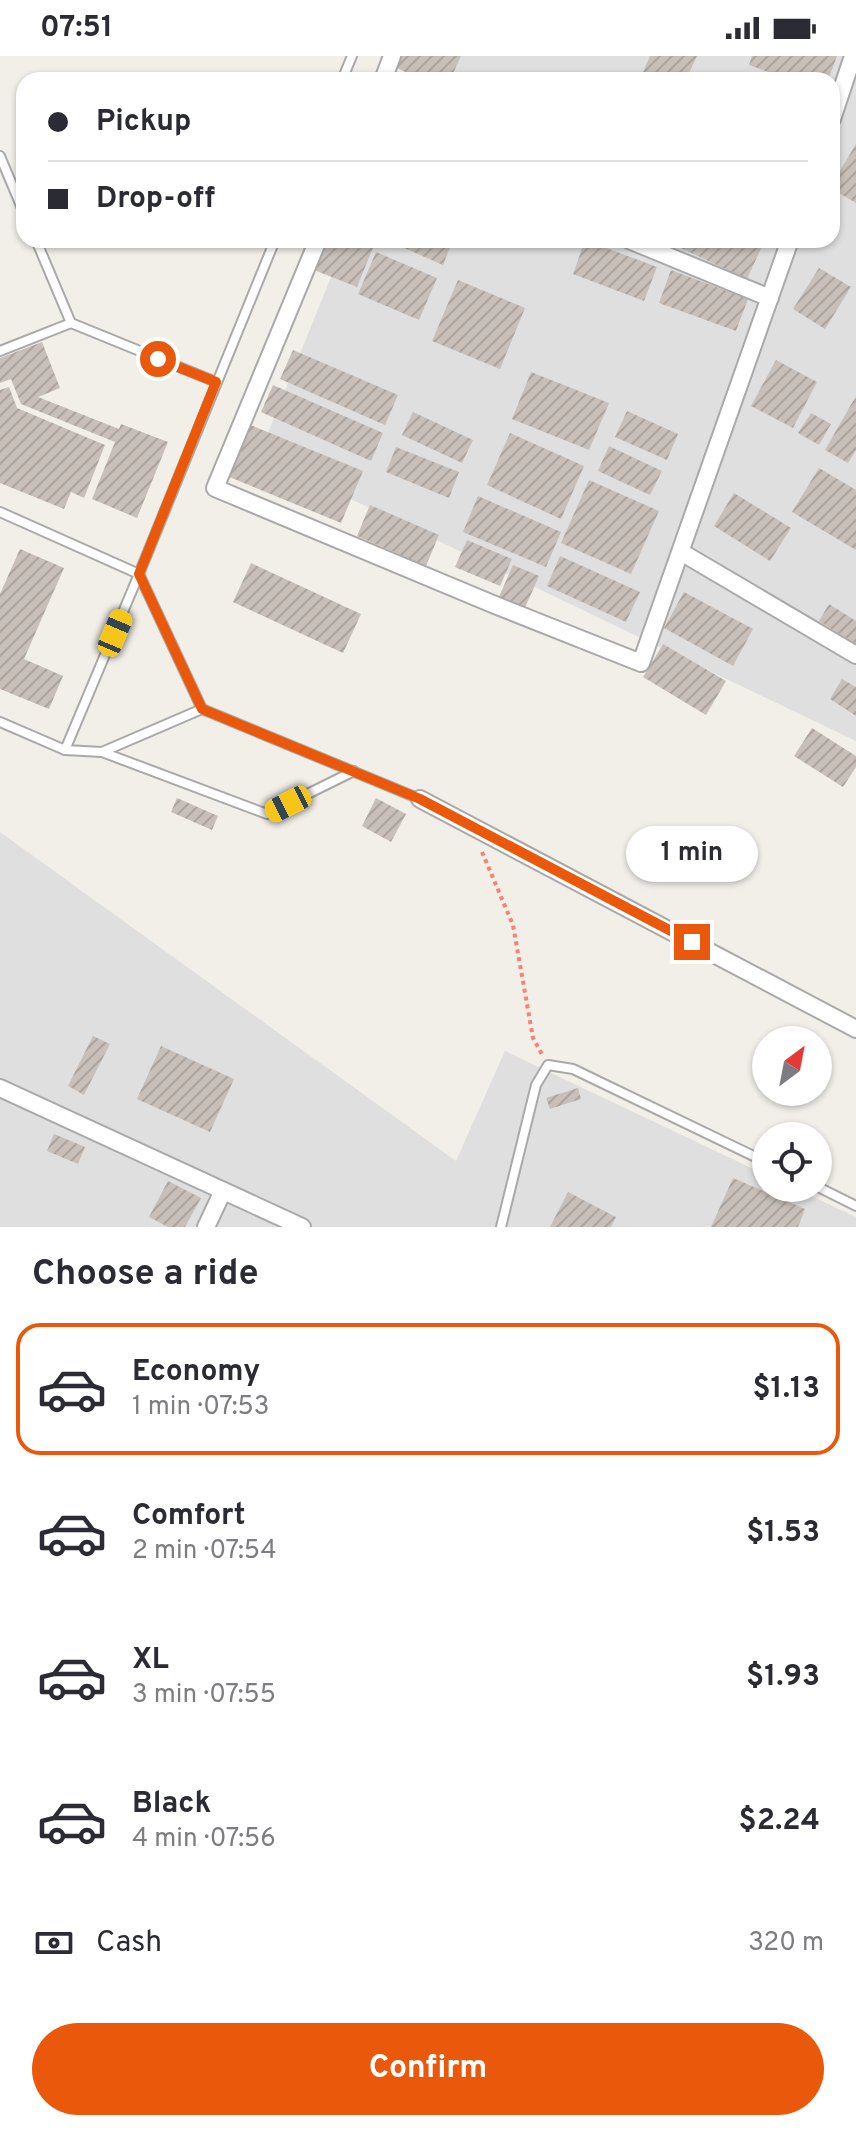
<!DOCTYPE html>
<meta charset="utf-8">
<style>
:root{--surface:#fff;--page:#f7f7f7;--text:#2b2b33;--muted:#7c7c81;--line:#e1e1e2;--accent:#ea580c}
body{margin:0;font-family:Overpass,sans-serif;background:var(--page);color:var(--text);height:100vh;display:flex;flex-direction:column;font-size:30px;white-space:nowrap}
*{box-sizing:border-box;margin:0}
p{font-size:26px;color:var(--muted)}
.icon{flex:none;width:44px;height:44px;fill:none;stroke:currentColor;stroke-width:2;stroke-linecap:round;stroke-linejoin:round}
.map{position:relative;height:1171px;overflow:hidden}
.sheet{display:flex;flex-direction:column;background:var(--surface);flex:1}
.sheet>*{flex:none}
.guide{position:absolute;left:16px;top:16px;width:824px;height:176px;border-radius:24px;box-shadow:0 2px 6px #0004;display:grid;align-content:center;height:176px;padding:0 32px;background:var(--surface)}
.needle{width:52px;rotate:32deg}
.buttons{position:absolute;left:752px;top:970px;display:grid;gap:16px}
.buttons a{display:grid;place-items:center;width:80px;height:80px;border-radius:50%;background:var(--surface);box-shadow:0 2px 6px #0004;font-size:40px}
.end{position:absolute;width:36px;height:36px;margin:-18px;border:10px solid #ea580c;background:#fff;box-shadow:0 0 0 4px #fff}
.from{border-radius:50%}
.bubble{position:absolute;height:56px;border-radius:28px;background:var(--surface);box-shadow:0 2px 6px #0004;font-size:26px;font-weight:700;line-height:56px;text-align:center}
.car{position:absolute;width:24px;height:48px;margin:-24px -12px;border-radius:10px;box-shadow:0 0 6px 2px #0007;background:linear-gradient(#f5c518 24%,#345 0 40%,#f5c518 0 76%,#345 0 86%,#f5c518 0)}
.guide b{display:flex;align-items:center;gap:28px;height:76px;font-size:30px}
.guide b+b{border-top:2px solid var(--line)}
.guide i{width:20px;height:20px;background:var(--text)}
ul{padding:0;list-style:none}
li{display:flex;align-items:center;gap:24px;height:132px;margin:0 16px 12px;padding:0 16px;border:4px solid transparent;border-radius:24px}
li div{flex:1}
li b{display:block;font-size:30px}
li em{font-style:normal;font-weight:700}
li.on{border-color:var(--accent)}
li>.icon{width:72px;height:72px;stroke-width:1.5}
h2{padding:0 32px;font-size:36px;line-height:96px}
.pay{display:flex;align-items:center;gap:20px;height:88px;padding:0 32px;font-size:30px}
.pay p{margin-inline-start:auto}
.cta{display:flex;gap:16px;margin-top:auto;padding:16px 32px}
.cta a{flex:1;height:92px;border-radius:48px;background:var(--accent);color:#fff;font-size:32px;font-weight:700;line-height:92px;text-align:center}
.status{display:flex;justify-content:space-between;align-items:center;height:56px;padding:0 40px;background:var(--surface);direction:ltr}
.status svg{height:22px;fill:currentColor}
.map>svg:first-child{display:block}
.residential{fill:#e0dfdf}
.building{fill:url(#building-hatch)}
.lines{fill:none;stroke-linecap:round;stroke-linejoin:round}
.lane-casing{stroke:#a9a9a9;stroke-width:12}
.street-casing{stroke:#a9a9a9;stroke-width:20}
.path{stroke:#fa8072;stroke-width:4;stroke-dasharray:4 4;stroke-linecap:butt}
.lane{stroke:#fff;stroke-width:8}
.street{stroke:#fff;stroke-width:16}
.route{stroke:#ea580c;stroke-width:10}
</style>
<div class="status"><b>07:51</b><svg viewBox="0 0 49 12"><path d="M0 12V9h3v3zM5 12V6h3v6zM10 12V3h3v9zM15 12V0h3v12zM26 1h20v11H26zM47 4h2v5h-2z"/></svg></div>
<div class="map">
<svg width="856" height="1171" viewBox="0 0 856 1171">
<defs>
<pattern id="building-hatch" width="6" height="6" patternUnits="userSpaceOnUse" patternTransform="scale(2)"><rect width="6" height="6" fill="#c7bfb8"/><path d="M-1 1l2-2M0 6l6-6M5 7l2-2" fill="none" stroke="#aba49e"/></pattern>
</defs>
<rect width="100%" height="100%" fill="#f2efe9"/>
<g class="residential">
<polygon points="421,0 856,0 856,685 259,399 346,184 832,184 832,24 412,24"/>
<polygon points="0,776 456,1105 505,995 766,1119 766,1132 794,1132 856,1161 856,1171 0,1171"/>
</g>
<g class="building">
<polygon points="398,0 461,0 450,24 422,24 393,10"/>
<polygon points="650,0 697,0 686,24 642,24 640,23"/>
<polygon points="752,0 837,0 828,24 790,24 749,9"/>
<polygon points="856,88 856,147 832,133 832,128"/>
<polygon points="326,184 368,184 375,187 357,231 314,214"/>
<polygon points="397,184 453,184 443,209 395,188"/>
<polygon points="585,184 657,211 644,245 573,218"/>
<polygon points="674,184 765,184 747,223 672,188"/>
<polygon points="376,196 437,222 419,264 358,238"/>
<polygon points="819,212 851,231 825,273 793,253"/>
<polygon points="671,214 748,243 736,275 659,247"/>
<polygon points="458,224 525,252 500,313 432,285"/>
<polygon points="42,286 60,332 38,341 119,373 121,368 168,386 137,462 92,443 115,386 21,348 11,323 0,327 0,302"/>
<polygon points="293,294 398,339 385,369 280,323"/>
<polygon points="776,304 817,326 793,372 751,350"/>
<polygon points="531,316 609,347 589,394 512,363"/>
<polygon points="273,329 383,377 371,405 261,356"/>
<polygon points="9,331 17,352 105,389 84,442 71,436 64,453 0,427 0,334"/>
<polygon points="856,340 856,394 848,407 825,394"/>
<polygon points="627,355 678,378 667,404 615,381"/>
<polygon points="413,356 473,384 462,407 402,379"/>
<polygon points="811,357 831,368 819,389 798,377"/>
<polygon points="248,368 363,415 341,467 227,420"/>
<polygon points="510,377 584,410 561,463 487,429"/>
<polygon points="609,390 662,415 650,439 598,415"/>
<polygon points="396,391 459,416 449,442 386,416"/>
<polygon points="819,412 856,434 856,494 792,456"/>
<polygon points="589,424 659,455 631,518 561,487"/>
<polygon points="734,437 791,472 770,505 714,470"/>
<polygon points="478,440 561,476 546,511 463,476"/>
<polygon points="370,449 439,479 426,510 357,480"/>
<polygon points="467,484 512,503 500,530 455,511"/>
<polygon points="20,493 64,512 24,603 63,620 49,653 0,633 0,538"/>
<polygon points="560,500 640,536 626,566 547,530"/>
<polygon points="251,507 361,558 343,597 233,546"/>
<polygon points="513,509 539,520 524,554 498,543"/>
<polygon points="684,536 753,573 733,610 664,572"/>
<polygon points="829,548 856,565 856,588 819,565"/>
<polygon points="663,588 726,625 706,659 643,621"/>
<polygon points="842,623 856,631 856,660 830,643"/>
<polygon points="812,672 856,700 856,711 843,731 794,700"/>
<polygon points="177,742 218,760 212,774 171,756"/>
<polygon points="376,742 406,758 391,786 362,770"/>
<polygon points="93,980 110,988 84,1039 68,1030"/>
<polygon points="161,990 234,1023 210,1076 137,1043"/>
<polygon points="578,1032 581,1043 550,1053 546,1042"/>
<polygon points="54,1078 85,1091 78,1108 47,1095"/>
<polygon points="733,1122 805,1153 798,1171 711,1171"/>
<polygon points="168,1125 201,1142 185,1171 168,1171 149,1161"/>
<polygon points="568,1136 616,1161 611,1171 550,1171"/>
</g>
<g class="lines">
<defs>
<g id="lane">
<polyline points="342,24 352,0"/>
<polyline points="0,100 24,157"/>
<polyline points="36,184 71,267"/>
<polyline points="0,295 71,267 216,326"/>
<polyline points="0,456 139,518 202,653 420,743"/>
<polyline points="0,666 65,694 102,696 202,653"/>
<polyline points="65,694 139,518 275,184"/>
<polyline points="102,696 267,758 354,715"/>
<polyline points="818,1131 856,1150"/>
<polyline points="501,1171 536,1029 548,1009 573,1013 766,1106"/>
</g>
<g id="street">
<polyline points="383,24 392,0"/>
<polyline points="832,63 853,0"/>
<polyline points="318,184 215,432 495,549 641,607 790,184"/>
<polyline points="629,184 770,242"/>
<polyline points="681,496 856,599"/>
<polyline points="420,743 856,973"/>
<polyline points="0,1032 302,1171"/>
<polyline points="206,1171 223,1135"/>
</g>
</defs>
<use href="#lane" class="lane-casing"/>
<use href="#street" class="street-casing"/>
<polyline class="path" points="482,796 513,869 533,982 543,1000"/>
<use href="#lane" class="lane"/>
<use href="#street" class="street"/>
</g>
<g class="lines">
<polyline class="route" points="158,303 216,326 139,518 202,653 420,743 692,886"/>
</g>
</svg>
<div class="buttons">
<a><svg class="needle" viewBox="-14 -14 28 28"><path d="M0-13l5 13h-10z" fill="#e53935"/><path d="M0 13l5-13h-10z" fill="#7c7c81"/></svg></a>
<a><svg class="icon" aria-label="locate" viewBox="0 0 24 24"><circle cx="12" cy="12" r="6"/><path d="M12 2v4M12 18v4M2 12h4M18 12h4"/></svg></a>
</div>
<i class="end from" style="left:158px;top:303px"></i>
<i class="end" style="left:692px;top:886px"></i>
<div class="bubble" style="left:626px;top:770px;width:132px">1 min</div>
<i class="car" style="left:115px;top:577px;rotate:23deg"></i>
<i class="car" style="left:288px;top:748px;rotate:243deg"></i>
<div class="guide">
<b><i class="from"></i>Pickup</b>
<b><i></i>Drop-off</b>
</div>
</div>
<section class="sheet">
<h2>Choose a ride</h2>
<ul>
<li class="on"><svg class="icon" aria-label="car" viewBox="0 0 24 24"><path d="M5 17H2v-5l4-1 3-4h7l3 4 3 1v5h-3M9 17h6M6 11h13"/><circle cx="7" cy="17" r="2"/><circle cx="17" cy="17" r="2"/></svg><div><b>Economy</b><p>1 min · 07:53</p></div><em>$1.13</em></li>
<li><svg class="icon" aria-label="car" viewBox="0 0 24 24"><path d="M5 17H2v-5l4-1 3-4h7l3 4 3 1v5h-3M9 17h6M6 11h13"/><circle cx="7" cy="17" r="2"/><circle cx="17" cy="17" r="2"/></svg><div><b>Comfort</b><p>2 min · 07:54</p></div><em>$1.53</em></li>
<li><svg class="icon" aria-label="car" viewBox="0 0 24 24"><path d="M5 17H2v-5l4-1 3-4h7l3 4 3 1v5h-3M9 17h6M6 11h13"/><circle cx="7" cy="17" r="2"/><circle cx="17" cy="17" r="2"/></svg><div><b>XL</b><p>3 min · 07:55</p></div><em>$1.93</em></li>
<li><svg class="icon" aria-label="car" viewBox="0 0 24 24"><path d="M5 17H2v-5l4-1 3-4h7l3 4 3 1v5h-3M9 17h6M6 11h13"/><circle cx="7" cy="17" r="2"/><circle cx="17" cy="17" r="2"/></svg><div><b>Black</b><p>4 min · 07:56</p></div><em>$2.24</em></li>
</ul>
<div class="pay"><svg class="icon" aria-label="cash" viewBox="0 0 24 24"><path d="M3 7h18v10H3z"/><circle cx="12" cy="12" r="2"/></svg>Cash<p>320 m</p></div>
<div class="cta"><a>Confirm</a></div>
</section>
